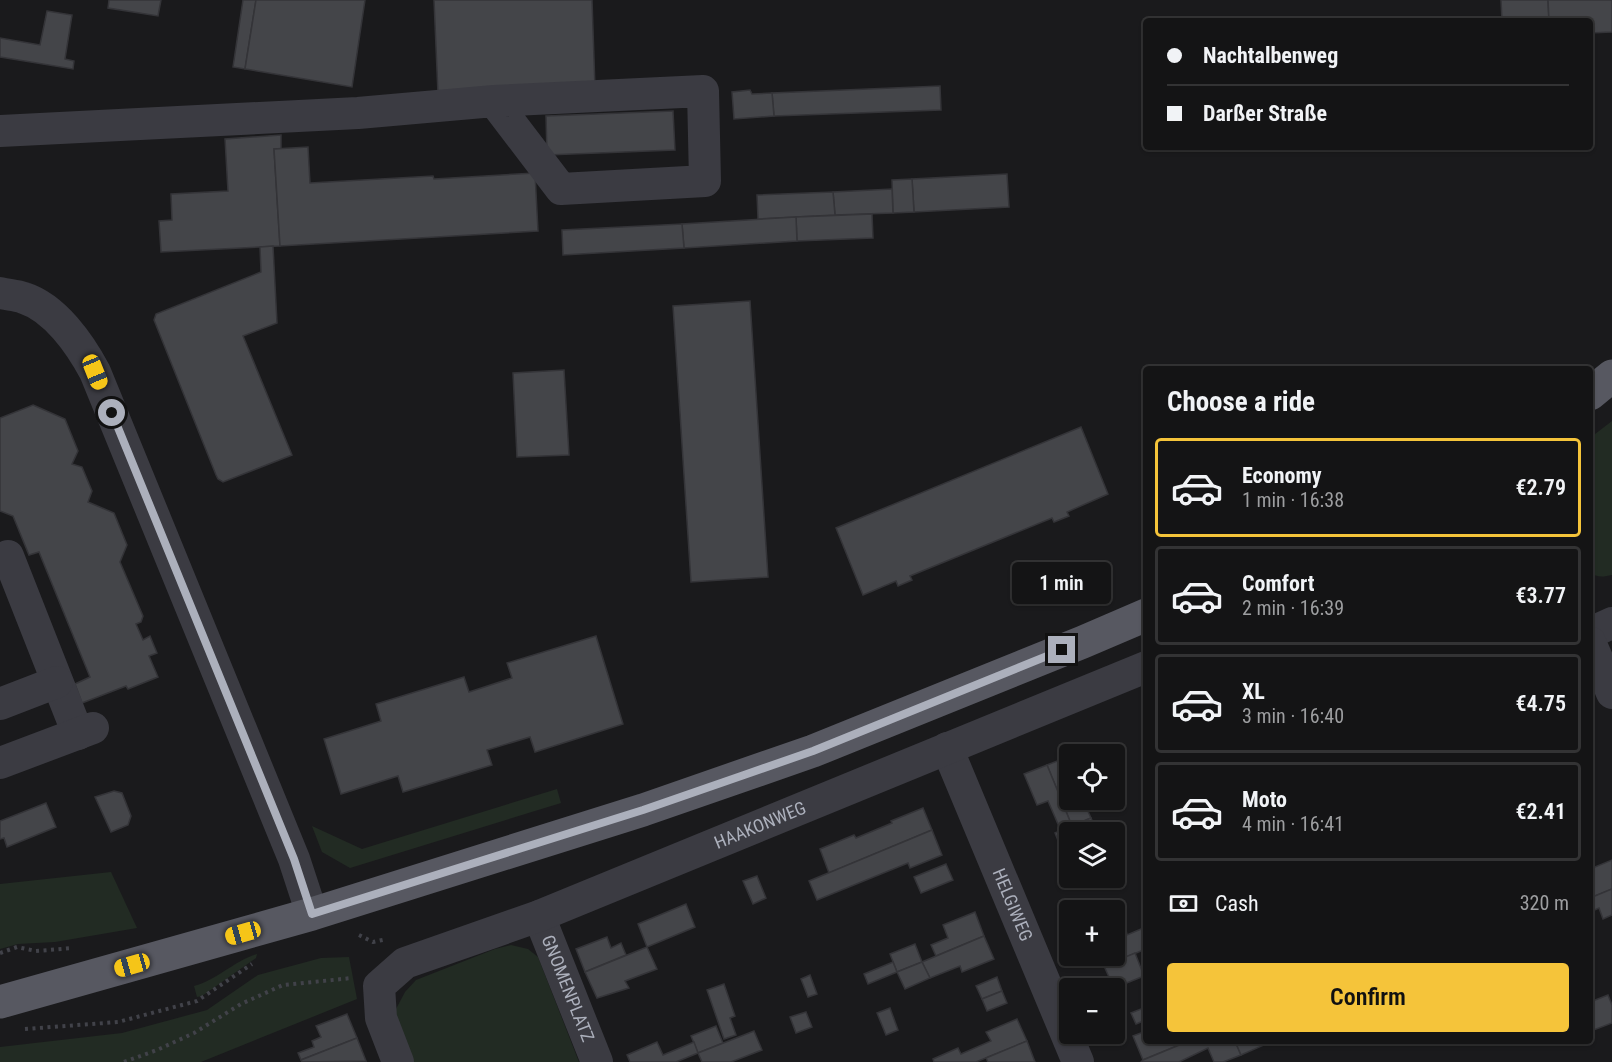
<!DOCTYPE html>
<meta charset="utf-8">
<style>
:root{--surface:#141415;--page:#1d1d1e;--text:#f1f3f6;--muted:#9d9ea0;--line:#333334;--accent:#f5c43a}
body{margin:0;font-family:"Roboto Condensed",sans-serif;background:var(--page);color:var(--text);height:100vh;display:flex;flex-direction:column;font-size:22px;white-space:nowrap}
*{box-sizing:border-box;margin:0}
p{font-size:20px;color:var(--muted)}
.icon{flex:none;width:33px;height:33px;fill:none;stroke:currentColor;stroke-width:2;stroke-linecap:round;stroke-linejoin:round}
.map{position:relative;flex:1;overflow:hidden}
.drawer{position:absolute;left:1143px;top:366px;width:450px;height:678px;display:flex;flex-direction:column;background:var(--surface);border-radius:6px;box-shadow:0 2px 4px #0004,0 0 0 2px var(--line)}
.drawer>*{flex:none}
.guide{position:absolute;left:1143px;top:18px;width:450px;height:132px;border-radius:6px;box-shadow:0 2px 4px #0004,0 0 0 2px var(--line);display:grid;align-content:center;height:132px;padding:0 24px;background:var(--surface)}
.buttons{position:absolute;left:1059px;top:744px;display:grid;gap:12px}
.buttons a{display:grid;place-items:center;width:66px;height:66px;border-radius:6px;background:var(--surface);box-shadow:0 2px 4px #0004,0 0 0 2px var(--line);font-size:30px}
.end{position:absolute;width:27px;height:27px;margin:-14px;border:8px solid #acb0bc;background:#111;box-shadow:0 0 0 3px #111}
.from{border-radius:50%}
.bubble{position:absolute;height:42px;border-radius:6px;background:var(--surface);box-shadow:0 2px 4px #0004,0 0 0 2px var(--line);font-size:20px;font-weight:600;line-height:42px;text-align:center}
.car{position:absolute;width:18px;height:36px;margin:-18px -9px;border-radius:8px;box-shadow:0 0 4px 2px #0007;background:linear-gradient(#f5c518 24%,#345 0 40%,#f5c518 0 76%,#345 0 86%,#f5c518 0)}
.guide b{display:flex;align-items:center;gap:21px;height:57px;font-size:22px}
.guide b+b{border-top:2px solid var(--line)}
.guide i{width:15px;height:15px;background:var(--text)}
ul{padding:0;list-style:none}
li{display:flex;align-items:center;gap:18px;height:99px;margin:0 12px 9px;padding:0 12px;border:3px solid var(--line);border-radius:6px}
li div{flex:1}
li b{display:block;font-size:22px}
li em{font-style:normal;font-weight:600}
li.on{border-color:var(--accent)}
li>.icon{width:54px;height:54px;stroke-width:1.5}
h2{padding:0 24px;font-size:27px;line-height:72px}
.pay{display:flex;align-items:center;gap:15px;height:66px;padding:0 24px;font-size:22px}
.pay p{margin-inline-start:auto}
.action{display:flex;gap:12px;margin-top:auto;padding:12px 24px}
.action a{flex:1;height:69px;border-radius:6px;background:var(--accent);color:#111;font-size:24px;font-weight:600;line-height:69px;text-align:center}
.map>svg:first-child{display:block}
.green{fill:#222b23}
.building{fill:#444549;stroke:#343438;stroke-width:1.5}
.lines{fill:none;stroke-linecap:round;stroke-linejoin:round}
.path{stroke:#414249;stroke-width:4;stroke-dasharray:3 4.5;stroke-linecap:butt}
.minor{stroke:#3b3b42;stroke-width:32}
.major{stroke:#575861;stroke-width:33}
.route{stroke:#acb0bc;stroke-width:8}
.labels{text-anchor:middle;stroke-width:6;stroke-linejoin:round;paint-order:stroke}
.street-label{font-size:18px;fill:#acb0bc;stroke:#151517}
</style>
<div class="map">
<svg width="1612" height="1062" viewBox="0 0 1612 1062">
<rect width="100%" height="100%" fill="#1a1a1c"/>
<g class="green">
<path d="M1612,421V575C1603,577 1597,578 1590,572V438Z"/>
<polygon points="557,789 561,803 350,868 322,852 312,826 362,849"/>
<polygon points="111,872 137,928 55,942 18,944 0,949 0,884"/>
<polygon points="511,945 528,949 538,957 579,1062 411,1062 394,1023 396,1009 405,992 416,980 495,949"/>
<path d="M257,954L256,958L202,996L197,997L194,986C217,980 234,961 257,954Z"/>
<polygon points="349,957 357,999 201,1062 0,1062 0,1047 122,1033 207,1010 258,975 321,958"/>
</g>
<g class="building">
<polygon points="109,0 161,0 158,16 108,8"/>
<polygon points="243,0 256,0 245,69 233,67"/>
<polygon points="256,0 365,0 352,87 245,69"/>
<polygon points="434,0 592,0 595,88 438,94"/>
<polygon points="1501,0 1548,0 1549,21 1502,21"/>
<polygon points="1548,0 1612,0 1612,32 1590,33 1590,21 1549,21"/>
<polygon points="47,11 72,15 65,59 74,61 73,69 0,57 0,38 40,45"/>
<polygon points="940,86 941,110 774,116 772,93"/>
<polygon points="750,90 752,94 772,93 774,116 734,119 732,92"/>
<polygon points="673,111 675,150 547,155 546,116"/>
<polygon points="281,135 281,149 274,149 280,246 161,252 159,221 172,220 171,194 228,191 225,139"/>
<polygon points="308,147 310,183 433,176 434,179 535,173 538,231 280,246 274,149"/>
<polygon points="1007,174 1009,207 914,212 912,179"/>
<polygon points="912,179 914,212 893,213 892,180"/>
<polygon points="892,189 893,213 835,215 833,192"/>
<polygon points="833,192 835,215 758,219 757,195"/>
<polygon points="872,214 873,238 797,241 796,217"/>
<polygon points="796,217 797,241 684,248 682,224"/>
<polygon points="682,224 684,248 563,255 562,230"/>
<polygon points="273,246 277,323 243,336 292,455 223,482 218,479 216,475 154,320 156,314 261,272 260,247"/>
<polygon points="750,301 768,577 691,582 673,306"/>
<polygon points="564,370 569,455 517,457 513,373"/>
<polygon points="33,405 65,419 78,451 72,464 82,467 92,491 88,502 114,513 127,545 120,562 143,616 141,622 136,624 143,640 150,636 157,653 149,656 158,677 128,689 126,686 82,703 75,684 90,677 39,552 29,555 13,516 0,511 0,418"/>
<polygon points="1081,427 1108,494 1067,512 1069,516 1054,522 1052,518 910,576 912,580 898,586 896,581 863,595 836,528"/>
<polygon points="596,636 623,724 535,752 530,737 487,750 492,765 403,792 398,776 341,794 324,739 381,721 376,704 464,677 469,692 512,678 507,663"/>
<polygon points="1070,756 1070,800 1083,800 1091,818 1072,826 1047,765"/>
<polygon points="1047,765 1072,826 1061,831 1048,801 1037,805 1024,774"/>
<polygon points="114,791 122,793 131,816 128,825 111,832 95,797"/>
<polygon points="46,803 56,827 7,847 4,838 0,839 0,821"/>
<polygon points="923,808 932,830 829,873 820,849 854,835 856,838 892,823 891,821"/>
<polygon points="1091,818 1097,832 1075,832 1072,826"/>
<polygon points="1072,826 1075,832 1070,832 1070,856 1065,858 1055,833"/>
<polygon points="932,830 942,855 910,868 908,863 817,900 809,881"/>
<polygon points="1612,860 1612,889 1590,898 1590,869"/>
<polygon points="946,864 953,880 921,893 914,877"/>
<polygon points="1070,870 1070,878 1085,878 1068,885 1063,873"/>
<polygon points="757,876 766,898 753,904 743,881"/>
<polygon points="1612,889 1612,915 1603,919 1599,908 1590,912 1590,898"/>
<polygon points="686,904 695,927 647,947 638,924"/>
<polygon points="975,912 984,936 936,956 931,945 948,938 943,925"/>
<polygon points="1146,927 1146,949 1104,966 1100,956 1114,956 1114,935 1126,930 1127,935"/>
<polygon points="984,936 994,959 962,972 960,966 930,978 922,962"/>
<polygon points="607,937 611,948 621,943 626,955 585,972 576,949"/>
<polygon points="915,944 922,962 897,972 890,954"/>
<polygon points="647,947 657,969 625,981 629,988 597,998 585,972"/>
<polygon points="1135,953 1144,976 1114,988 1104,966"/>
<polygon points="893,962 897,972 868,984 864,974"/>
<polygon points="922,962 930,978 905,989 897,972"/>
<polygon points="810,975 817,994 808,997 801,979"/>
<polygon points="997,977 1002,991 982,999 976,986"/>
<polygon points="724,984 735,1016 730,1018 736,1035 724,1039 707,990"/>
<polygon points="1002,991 1007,1003 987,1011 982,999"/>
<polygon points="1608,995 1612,1005 1612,1023 1591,1031 1590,1002"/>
<polygon points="1146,1007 1146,1020 1136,1024 1131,1013"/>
<polygon points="890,1008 898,1030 886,1035 877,1013"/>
<polygon points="806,1012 812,1027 796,1033 790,1017"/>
<polygon points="347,1014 357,1038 301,1060 298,1053 314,1047 312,1041 321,1037 316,1026"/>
<polygon points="1017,1019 1027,1041 976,1062 934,1062 933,1059 958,1048 961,1054 991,1041 986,1032"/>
<polygon points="716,1026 723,1043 698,1053 691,1036"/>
<polygon points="754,1031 762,1050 731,1062 702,1062 698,1053"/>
<polygon points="1146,1031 1146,1041 1189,1041 1143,1060 1133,1036"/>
<polygon points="357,1038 366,1061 302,1062 301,1060"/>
<polygon points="1027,1041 1035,1062 988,1062 986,1058"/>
<polygon points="1189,1041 1235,1041 1241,1055 1223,1062 1214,1062 1208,1048 1179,1062 1141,1062 1143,1060"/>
<polygon points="1235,1041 1262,1041 1264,1045 1241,1055"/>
<polygon points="657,1042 663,1055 694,1042 698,1053 676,1062 630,1062 627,1055"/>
</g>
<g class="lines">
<g class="path">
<polyline points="359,935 373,942 387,939"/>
<polyline points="0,953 17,947 36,951 73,948"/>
<polyline points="25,1029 118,1022 197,1001 252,964"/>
<polyline points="124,1062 157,1050 194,1033 241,1004 283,985 352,978"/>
</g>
<g class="minor">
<polyline points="0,131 358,113 494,101 703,91 705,181 561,189 494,101"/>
<path d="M0,293C8,295 16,295 24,298C55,308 80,344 95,372L294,859L312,914"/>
<polyline points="8,556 78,734"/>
<polyline points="1590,633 1612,623"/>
<polyline points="1590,642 1612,693"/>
<polyline points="0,704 57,682"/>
<path id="s1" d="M947,748L1078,1062"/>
<polyline points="0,763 93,728"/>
<path id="s2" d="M539,916L597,1062"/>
<path id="s3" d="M398,1062L381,1018L379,986L405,963L539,916L1146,667"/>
</g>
<g class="major">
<polyline points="1590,394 1612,376"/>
<polyline points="0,1002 312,914 643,810 813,751 1083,642 1146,615"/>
</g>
</g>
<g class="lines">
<polyline class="route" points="112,413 294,859 312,914 643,810 744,775 813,751 1062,650"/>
</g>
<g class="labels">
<g class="street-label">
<text dy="6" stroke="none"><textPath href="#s3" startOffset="495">HAAKONWEG</textPath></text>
<text dy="6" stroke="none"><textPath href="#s1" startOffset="170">HELGIWEG</textPath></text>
<text dy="6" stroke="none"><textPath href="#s2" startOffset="78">GNOMENPLATZ</textPath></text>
</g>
</g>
</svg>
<div class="buttons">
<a><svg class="icon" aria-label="locate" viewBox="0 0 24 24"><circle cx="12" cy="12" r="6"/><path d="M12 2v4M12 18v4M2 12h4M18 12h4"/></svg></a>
<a><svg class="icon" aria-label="layers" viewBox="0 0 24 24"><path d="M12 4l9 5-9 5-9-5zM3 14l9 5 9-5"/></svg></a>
<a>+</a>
<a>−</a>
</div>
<i class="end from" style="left:112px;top:413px"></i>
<i class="end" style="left:1062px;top:650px"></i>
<div class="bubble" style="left:1012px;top:562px;width:99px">1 min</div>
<i class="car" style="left:95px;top:372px;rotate:158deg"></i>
<i class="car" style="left:243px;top:933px;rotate:254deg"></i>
<i class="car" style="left:132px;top:965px;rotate:254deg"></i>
<div class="guide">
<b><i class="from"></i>Nachtalbenweg</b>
<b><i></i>Darßer Straße</b>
</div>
<section class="drawer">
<h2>Choose a ride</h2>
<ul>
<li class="on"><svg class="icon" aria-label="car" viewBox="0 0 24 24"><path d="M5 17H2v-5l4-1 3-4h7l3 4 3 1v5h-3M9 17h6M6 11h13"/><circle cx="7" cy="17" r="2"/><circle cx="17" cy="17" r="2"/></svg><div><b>Economy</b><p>1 min · 16:38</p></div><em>€2.79</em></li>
<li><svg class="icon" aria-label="car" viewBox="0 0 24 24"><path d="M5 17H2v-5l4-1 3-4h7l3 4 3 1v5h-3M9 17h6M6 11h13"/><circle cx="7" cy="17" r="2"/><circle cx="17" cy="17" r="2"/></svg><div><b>Comfort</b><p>2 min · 16:39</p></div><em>€3.77</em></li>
<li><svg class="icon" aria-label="car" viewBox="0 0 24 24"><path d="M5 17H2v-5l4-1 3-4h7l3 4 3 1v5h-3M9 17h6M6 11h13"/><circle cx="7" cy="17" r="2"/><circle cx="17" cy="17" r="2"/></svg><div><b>XL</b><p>3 min · 16:40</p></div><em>€4.75</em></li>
<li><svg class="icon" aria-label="car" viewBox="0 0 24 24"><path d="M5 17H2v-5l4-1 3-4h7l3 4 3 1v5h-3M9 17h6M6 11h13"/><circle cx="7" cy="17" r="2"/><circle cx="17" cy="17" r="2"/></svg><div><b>Moto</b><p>4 min · 16:41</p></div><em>€2.41</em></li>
</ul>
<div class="pay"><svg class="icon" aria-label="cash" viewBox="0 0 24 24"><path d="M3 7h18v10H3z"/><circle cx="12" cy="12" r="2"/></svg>Cash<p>320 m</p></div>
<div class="action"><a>Confirm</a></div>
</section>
</div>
